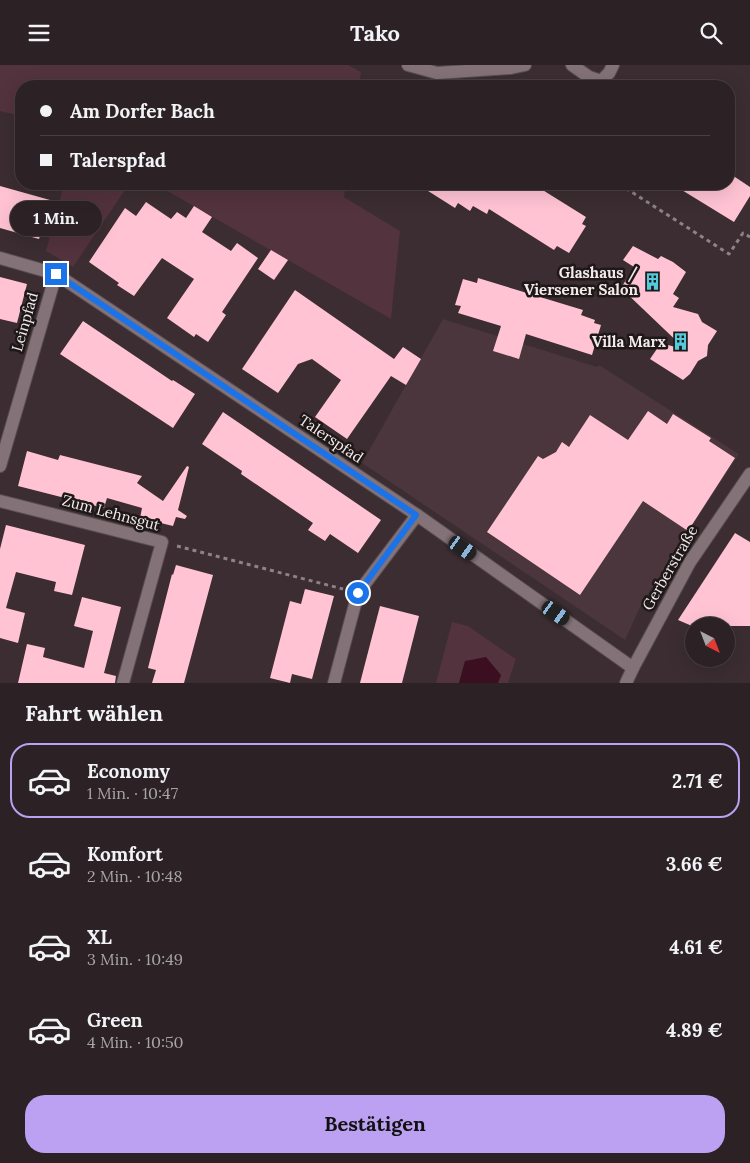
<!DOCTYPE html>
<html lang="de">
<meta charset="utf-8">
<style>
:root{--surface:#2c2225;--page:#342a2d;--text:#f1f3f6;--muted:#a6a4a7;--line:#483f42;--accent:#bca0f2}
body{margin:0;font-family:Lora,serif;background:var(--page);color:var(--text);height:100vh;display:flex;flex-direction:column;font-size:19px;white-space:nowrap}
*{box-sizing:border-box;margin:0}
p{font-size:16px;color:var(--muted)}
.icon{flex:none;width:28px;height:28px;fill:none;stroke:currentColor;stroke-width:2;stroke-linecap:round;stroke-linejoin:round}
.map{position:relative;height:618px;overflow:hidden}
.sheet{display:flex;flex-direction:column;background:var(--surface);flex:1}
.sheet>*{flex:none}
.top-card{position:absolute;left:15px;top:15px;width:720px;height:110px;border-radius:20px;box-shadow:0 5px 20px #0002,0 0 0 1px var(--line);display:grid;align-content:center;height:110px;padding:0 25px;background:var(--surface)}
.needle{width:32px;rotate:138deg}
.buttons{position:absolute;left:685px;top:552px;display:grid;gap:10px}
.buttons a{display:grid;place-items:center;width:50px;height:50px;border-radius:50%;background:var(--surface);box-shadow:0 5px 20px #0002,0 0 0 1px var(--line);font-size:25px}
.end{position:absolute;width:22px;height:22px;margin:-11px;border:6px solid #1a73e8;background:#fff;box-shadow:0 0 0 2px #fff}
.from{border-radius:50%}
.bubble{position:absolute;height:35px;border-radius:18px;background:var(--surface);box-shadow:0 5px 20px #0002,0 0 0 1px var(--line);font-size:16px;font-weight:700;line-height:35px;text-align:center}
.car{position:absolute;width:15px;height:30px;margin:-15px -8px;border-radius:6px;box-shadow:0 0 4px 1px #0007;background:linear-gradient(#222 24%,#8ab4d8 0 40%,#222 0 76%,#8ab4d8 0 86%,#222 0)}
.top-card b{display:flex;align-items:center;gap:18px;height:48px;font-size:19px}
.top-card b+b{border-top:1px solid var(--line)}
.top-card i{width:12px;height:12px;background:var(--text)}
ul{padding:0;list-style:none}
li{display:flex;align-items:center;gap:15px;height:75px;margin:0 10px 8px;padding:0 15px;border:2px solid transparent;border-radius:20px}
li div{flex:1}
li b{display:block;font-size:19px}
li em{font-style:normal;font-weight:700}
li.active{border-color:var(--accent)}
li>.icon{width:45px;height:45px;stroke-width:1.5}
h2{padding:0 25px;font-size:22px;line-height:60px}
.button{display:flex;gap:10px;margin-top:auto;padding:10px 25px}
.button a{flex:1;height:58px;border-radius:20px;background:var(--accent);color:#111;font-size:20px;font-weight:700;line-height:58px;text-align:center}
header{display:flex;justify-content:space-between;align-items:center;height:65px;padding:0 25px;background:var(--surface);font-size:22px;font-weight:700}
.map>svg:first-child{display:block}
.built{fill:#4a363c}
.green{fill:#53333d}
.water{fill:#3c0f20}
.building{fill:#ffc3d4}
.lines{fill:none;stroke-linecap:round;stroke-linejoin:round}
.street-casing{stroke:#584c50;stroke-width:14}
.secondary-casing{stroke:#584c50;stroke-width:14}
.path{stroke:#8d8285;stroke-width:3;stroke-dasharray:4 4;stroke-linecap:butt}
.street{stroke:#837277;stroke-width:12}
.secondary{stroke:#837277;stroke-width:12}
.route{stroke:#1a73e8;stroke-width:6}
.labels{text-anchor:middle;stroke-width:5;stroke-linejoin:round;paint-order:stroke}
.poi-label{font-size:15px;font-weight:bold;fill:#f3eaec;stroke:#1e1819;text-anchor:end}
.street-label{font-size:15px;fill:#f3eaec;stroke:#1e1819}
</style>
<header><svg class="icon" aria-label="menu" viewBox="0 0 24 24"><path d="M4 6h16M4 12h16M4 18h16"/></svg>Tako<svg class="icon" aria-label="search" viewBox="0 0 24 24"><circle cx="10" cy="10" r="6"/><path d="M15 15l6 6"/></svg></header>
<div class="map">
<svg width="750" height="618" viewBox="0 0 750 618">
<rect width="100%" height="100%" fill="#3b2d31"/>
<polygon class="built" points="443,254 597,302 599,300 739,389 642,538 625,575 362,398"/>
<g class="green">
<polygon points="0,0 348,0 361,7 359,21 21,21 21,51 0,46"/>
<polygon points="64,119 129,119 73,202 46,186"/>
<polygon points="155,119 346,119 344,132 400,166 391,254"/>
<polygon points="452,557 468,561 516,594 508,618 498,618 501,610 465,596 459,618 436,618"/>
</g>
<polygon class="water" points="486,592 501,610 498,618 459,618 465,596"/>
<g class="building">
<polygon points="729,108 750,122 750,131 734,157 672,119 729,119"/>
<polygon points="417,119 533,119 586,152 582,159 586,161 569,188 557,181 554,185 489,144 487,149 473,141 470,146 458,138 455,143"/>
<polygon points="0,121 50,135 39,174 0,163"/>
<polygon points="146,137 171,154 177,147 186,153 194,141 212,152 202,167 231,186 237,178 258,193 222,247 226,250 208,277 196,269 194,272 167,253 194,214 162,193 134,231 117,220 119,218 89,197 125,143 136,151"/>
<polygon points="633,181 658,194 661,191 673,197 686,207 673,229 679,233 673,242 698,249 702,257 717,266 708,280 707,291 698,296 690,309 683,315 650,294 661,278 686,285 621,223 634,202 623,195"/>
<polygon points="271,185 288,195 274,215 258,204"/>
<polygon points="0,212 27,219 17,258 0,254"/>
<polygon points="478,213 583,245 581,250 595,255 594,258 601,260 592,290 526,269 519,294 493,286 501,261 458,248 461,241 455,240 463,214 477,218"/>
<polygon points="295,225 394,294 403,282 421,294 406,320 391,311 347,374 315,352 341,315 312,294 298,299 278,328 242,304"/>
<polygon points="83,256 172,316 173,315 195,329 173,363 60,289"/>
<polygon points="648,346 667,359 673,349 711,373 709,376 735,393 688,466 643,436 580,530 487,467 538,391 543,394 556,387 562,377 569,382 590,350 628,375"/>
<polygon points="223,347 381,455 358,488 330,469 325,476 308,465 313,458 241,409 242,406 202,379"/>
<polygon points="27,386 58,395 60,390 142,411 137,418 163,436 187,401 189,402 178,445 187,451 185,454 176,452 173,461 140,453 142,443 107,433 104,443 18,421"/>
<polygon points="6,460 85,480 72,530 54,526 56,517 16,507 6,543 25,548 18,578 0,573 0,484"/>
<polygon points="735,468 750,477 750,561 692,561 678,555"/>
<polygon points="176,500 213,510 184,618 152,618 156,605 148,603 172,509 173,510"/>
<polygon points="305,524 334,531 312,614 292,609 290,618 270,613 290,536 301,539"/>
<polygon points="82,532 121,542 104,608 116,611 115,618 18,618 27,579 45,583 43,592 84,603 93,566 74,561"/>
<polygon points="380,541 419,551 402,618 360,618"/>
</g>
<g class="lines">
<defs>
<g id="street">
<polyline points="408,0 437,8 511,3 525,0"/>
<polyline points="572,0 589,12 601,16 609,8 613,0"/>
<polyline points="0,193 56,209 417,450 633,603"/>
<polyline points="0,401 56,209"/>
<polyline points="0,436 162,477 123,618"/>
<polyline points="334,618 358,528 417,450"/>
</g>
<polyline id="secondary" points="626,618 633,603 690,497 750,409"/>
</defs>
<use href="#street" class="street-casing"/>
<use href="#secondary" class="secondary-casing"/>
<g class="path">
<polyline points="619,119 729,189 743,168 750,172"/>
<polyline points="177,481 343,524"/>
</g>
<use href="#street" class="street"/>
<use href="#secondary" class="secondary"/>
</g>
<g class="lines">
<polyline class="route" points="56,209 416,450 358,528"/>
</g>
<defs>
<symbol id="building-bare" viewBox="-9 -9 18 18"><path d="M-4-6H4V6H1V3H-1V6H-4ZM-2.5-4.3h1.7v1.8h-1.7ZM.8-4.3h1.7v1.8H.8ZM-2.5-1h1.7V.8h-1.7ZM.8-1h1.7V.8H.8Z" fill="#54cadd" stroke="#1e1819" stroke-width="2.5" paint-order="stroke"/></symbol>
</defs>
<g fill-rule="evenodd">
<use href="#building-bare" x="640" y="204" width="25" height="25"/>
<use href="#building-bare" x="668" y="264" width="25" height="25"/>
</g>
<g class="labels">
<g class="poi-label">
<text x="638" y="213">Glashaus /<tspan x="638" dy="17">Viersener Salon</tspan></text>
<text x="666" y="282">Villa Marx</text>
</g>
<g class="street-label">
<text transform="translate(25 257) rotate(-74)" y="5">Leinpfad</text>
<text transform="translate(331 374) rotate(34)" y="5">Talerspfad</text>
<text transform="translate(111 448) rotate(15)" y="5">Zum Lehnsgut</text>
<text transform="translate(670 503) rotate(-60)" y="5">Gerberstraße</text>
</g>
</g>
</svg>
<div class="buttons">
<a><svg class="needle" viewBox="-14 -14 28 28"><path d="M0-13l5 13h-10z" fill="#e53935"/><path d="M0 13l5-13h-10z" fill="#a6a4a7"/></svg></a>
</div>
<i class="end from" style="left:358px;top:528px"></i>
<i class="end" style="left:56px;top:209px"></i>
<div class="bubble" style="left:10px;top:136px;width:92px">1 Min.</div>
<i class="car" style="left:463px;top:483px;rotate:125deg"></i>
<i class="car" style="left:556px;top:548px;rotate:125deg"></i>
<div class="top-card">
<b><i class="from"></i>Am Dorfer Bach</b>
<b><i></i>Talerspfad</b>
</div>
</div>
<section class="sheet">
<h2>Fahrt wählen</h2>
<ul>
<li class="active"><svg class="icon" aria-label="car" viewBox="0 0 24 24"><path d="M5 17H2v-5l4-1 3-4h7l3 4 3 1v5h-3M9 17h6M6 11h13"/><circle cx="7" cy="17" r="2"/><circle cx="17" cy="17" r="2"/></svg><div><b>Economy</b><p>1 Min. · 10:47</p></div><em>2.71 €</em></li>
<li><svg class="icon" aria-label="car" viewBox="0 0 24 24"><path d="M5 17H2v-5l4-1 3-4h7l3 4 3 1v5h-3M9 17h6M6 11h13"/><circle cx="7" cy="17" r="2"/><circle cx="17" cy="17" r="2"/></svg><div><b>Komfort</b><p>2 Min. · 10:48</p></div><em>3.66 €</em></li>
<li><svg class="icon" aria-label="car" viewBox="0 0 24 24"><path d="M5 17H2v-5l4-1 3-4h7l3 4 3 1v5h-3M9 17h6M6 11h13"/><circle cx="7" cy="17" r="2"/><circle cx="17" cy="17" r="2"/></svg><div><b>XL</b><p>3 Min. · 10:49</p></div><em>4.61 €</em></li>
<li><svg class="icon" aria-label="car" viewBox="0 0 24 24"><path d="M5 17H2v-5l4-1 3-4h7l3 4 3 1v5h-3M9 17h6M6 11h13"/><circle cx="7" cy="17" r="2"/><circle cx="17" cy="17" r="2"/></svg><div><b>Green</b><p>4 Min. · 10:50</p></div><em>4.89 €</em></li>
</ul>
<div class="button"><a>Bestätigen</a></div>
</section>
